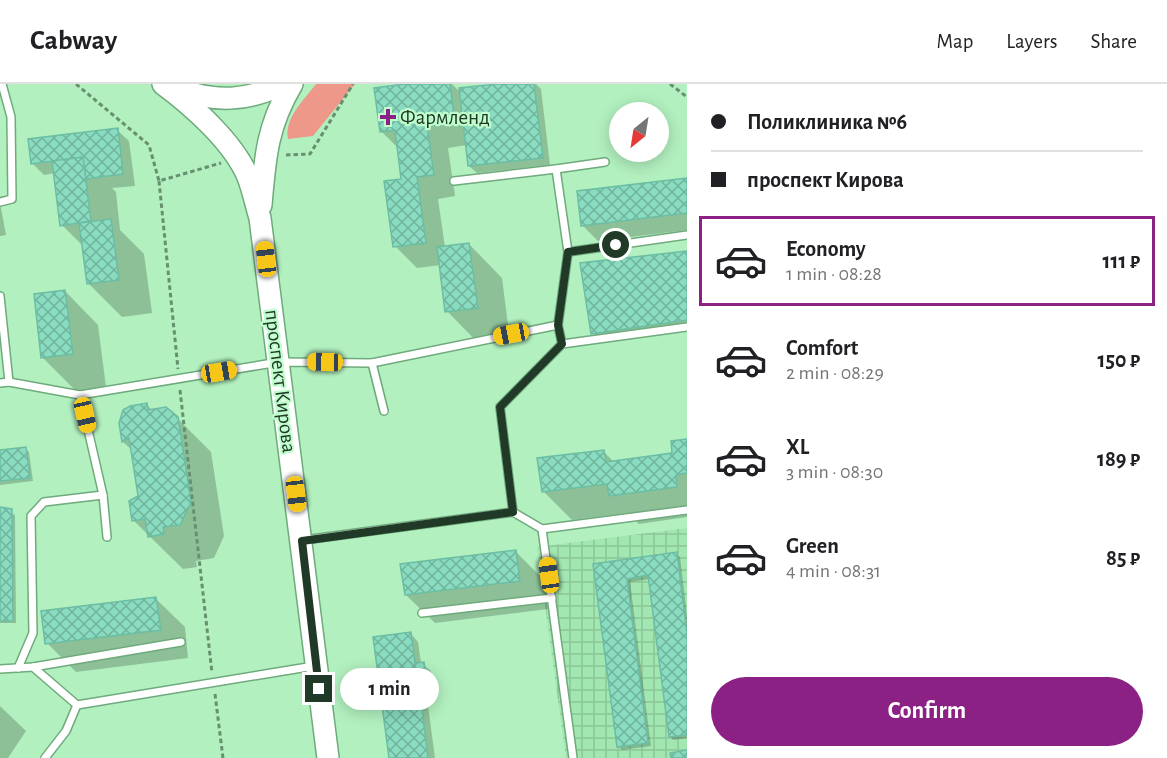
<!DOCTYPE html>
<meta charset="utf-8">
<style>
:root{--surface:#fff;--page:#f6f6f6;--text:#202124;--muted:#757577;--line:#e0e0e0;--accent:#8c2185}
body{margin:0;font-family:"Alegreya Sans",sans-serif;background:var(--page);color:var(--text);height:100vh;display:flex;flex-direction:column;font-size:22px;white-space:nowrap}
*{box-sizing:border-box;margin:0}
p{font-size:20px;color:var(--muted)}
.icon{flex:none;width:33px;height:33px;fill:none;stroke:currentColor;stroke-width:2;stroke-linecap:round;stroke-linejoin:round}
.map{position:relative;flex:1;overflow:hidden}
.sheet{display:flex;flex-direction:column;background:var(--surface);width:480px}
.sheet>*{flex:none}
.banner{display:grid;align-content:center;height:132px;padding:0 24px;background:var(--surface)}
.needle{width:39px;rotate:210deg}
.controls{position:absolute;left:609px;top:18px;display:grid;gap:12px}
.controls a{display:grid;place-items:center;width:60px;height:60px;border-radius:50%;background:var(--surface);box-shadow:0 3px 15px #0003;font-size:30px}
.end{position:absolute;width:27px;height:27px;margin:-14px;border:8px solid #213927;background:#fff;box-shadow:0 0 0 3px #fff}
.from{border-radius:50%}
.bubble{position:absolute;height:42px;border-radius:21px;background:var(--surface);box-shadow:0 3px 15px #0003;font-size:20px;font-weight:700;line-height:42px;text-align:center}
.car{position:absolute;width:18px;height:36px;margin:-18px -9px;border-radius:8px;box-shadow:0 0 4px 2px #0007;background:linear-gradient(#f5c518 24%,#345 0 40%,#f5c518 0 76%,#345 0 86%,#f5c518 0)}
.banner b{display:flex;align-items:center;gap:21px;height:57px;font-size:22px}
.banner b+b{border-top:2px solid var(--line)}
.banner i{width:15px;height:15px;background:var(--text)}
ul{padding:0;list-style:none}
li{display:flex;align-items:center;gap:18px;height:90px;margin:0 12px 9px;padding:0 12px;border:3px solid transparent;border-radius:0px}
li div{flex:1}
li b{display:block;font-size:22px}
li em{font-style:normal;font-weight:700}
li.active{border-color:var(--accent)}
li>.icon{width:54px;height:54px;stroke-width:1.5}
.action{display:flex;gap:12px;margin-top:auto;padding:12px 24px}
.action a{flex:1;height:69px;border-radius:36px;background:var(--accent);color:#fff;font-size:24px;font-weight:700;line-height:69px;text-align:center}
header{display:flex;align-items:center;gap:36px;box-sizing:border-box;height:84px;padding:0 30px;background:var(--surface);border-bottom:2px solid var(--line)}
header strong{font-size:28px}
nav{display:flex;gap:33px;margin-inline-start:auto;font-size:21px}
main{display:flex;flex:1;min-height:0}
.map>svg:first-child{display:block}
.industrial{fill:url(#industrial-grid)}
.green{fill:#ee9889}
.shadow{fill:#0003}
.building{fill:url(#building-cross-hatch);stroke:#6bbea3;stroke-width:1.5}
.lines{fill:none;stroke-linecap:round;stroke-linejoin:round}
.lane-casing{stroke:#6faa7c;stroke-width:10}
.primary-casing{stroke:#6faa7c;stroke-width:24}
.path{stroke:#66906f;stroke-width:3;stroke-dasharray:4.5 3;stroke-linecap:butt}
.lane{stroke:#fff;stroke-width:7}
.primary{stroke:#fff;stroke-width:21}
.route{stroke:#213927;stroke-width:8}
.poi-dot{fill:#8c2185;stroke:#bffdcc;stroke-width:2}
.labels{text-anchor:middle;stroke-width:4.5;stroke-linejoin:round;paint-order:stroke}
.poi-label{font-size:21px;fill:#213927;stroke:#bffdcc;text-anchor:start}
.street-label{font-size:21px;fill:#213927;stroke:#bffdcc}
</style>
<header>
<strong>Cabway</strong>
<nav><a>Map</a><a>Layers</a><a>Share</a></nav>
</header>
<main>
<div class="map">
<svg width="687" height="674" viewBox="0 0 687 674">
<defs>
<pattern id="industrial-grid" width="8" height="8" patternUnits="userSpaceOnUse" patternTransform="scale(1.5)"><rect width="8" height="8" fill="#a2e6b1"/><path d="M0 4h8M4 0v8" fill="none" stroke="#8bc698"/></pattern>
<pattern id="building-cross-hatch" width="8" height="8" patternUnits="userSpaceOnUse" patternTransform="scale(1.5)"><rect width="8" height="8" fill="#89dcc0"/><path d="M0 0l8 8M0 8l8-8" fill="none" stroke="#70b39c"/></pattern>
</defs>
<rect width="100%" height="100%" fill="#b2f0bf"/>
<polygon class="industrial" points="687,444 687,674 566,674 537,463"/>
<path class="green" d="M316,0H355L313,52L288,55C284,34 304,16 316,0Z"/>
<g class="shadow">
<polygon points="418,0 452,0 458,6 536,0 541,5 550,81 477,89 469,82 467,61 448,64 455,112 438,115 445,163 469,160 502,194 510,257 480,261 447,227 441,181 417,184 395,162 403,96 399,65 381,47"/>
<polygon points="117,46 129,57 135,102 112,104 116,108 120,146 144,170 152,229 122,233 88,199 84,163 62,141 55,89 44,91 32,79"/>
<polygon points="687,95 687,146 598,157 583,142"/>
<polygon points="0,119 6,151 0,152"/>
<polygon points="687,168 687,239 596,252 593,249"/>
<polygon points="65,207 98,241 106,303 76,307 43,274"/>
<polygon points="147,321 153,327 177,334 211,368 224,452 214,474 196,477 197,483 183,485 133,436 140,413 133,367 123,358 120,339"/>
<polygon points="687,356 687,433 639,440 628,429 572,436 543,407 603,367 614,378 674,370"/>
<polygon points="25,364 29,368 33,397 0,401 0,367"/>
<polygon points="0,424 15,431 16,539 0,539"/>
<polygon points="515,467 544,496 548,525 435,539 406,511"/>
<polygon points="676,470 680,473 687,532 687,654 673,656 670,652 650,495 630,498 651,662 622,666 619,663 595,481"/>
<polygon points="156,515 185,543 188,574 76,588 47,559"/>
<polygon points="411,550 418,558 421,579 431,587 435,613 427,614 435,674 391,674"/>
<polygon points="0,622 26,647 8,674 0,674"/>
</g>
<g class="building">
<polygon points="405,0 450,0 455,39 427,42 434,91 417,93 426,159 393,163 384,97 401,95 395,46 380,48 374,4"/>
<polygon points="497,0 534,0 543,74 468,82 459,4"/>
<polygon points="118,44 123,90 85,95 83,73 31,80 28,55"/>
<polygon points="83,73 91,137 60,142 52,77"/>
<polygon points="687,94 687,129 581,142 577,107"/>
<polygon points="111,135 119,196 87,200 79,139"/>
<polygon points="469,159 478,224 445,228 437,163"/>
<polygon points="687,167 687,236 591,250 580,179"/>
<polygon points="65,206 73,270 41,274 34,210"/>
<polygon points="147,319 148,326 166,323 178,333 191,418 180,441 163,443 164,450 148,453 145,435 132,437 129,417 138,412 129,354 122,358 119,339 123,326 130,322"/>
<polygon points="687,355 687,389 676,391 677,403 609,412 607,400 542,408 537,374 604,366 606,378 672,369 671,357"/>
<polygon points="26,363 30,394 0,397 0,366"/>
<polygon points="0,423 12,425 13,537 0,537"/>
<polygon points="516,466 520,497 405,511 400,480"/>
<polygon points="677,468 687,551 687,651 669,653 648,491 627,495 648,659 617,663 593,480"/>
<polygon points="156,513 161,546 45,560 41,527"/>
<polygon points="411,548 415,579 424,578 428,606 420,607 428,674 389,674 373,553"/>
<polygon points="687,666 687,674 671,674 670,669"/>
</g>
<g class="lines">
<defs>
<g id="lane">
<polyline points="556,85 605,78"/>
<polyline points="454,97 556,85 568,168"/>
<polyline points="0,118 12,115 11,33 2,0"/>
<polyline points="0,212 9,298 80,311 279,278 372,279 558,241 562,260"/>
<polyline points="558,241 568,168 687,151"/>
<polyline points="372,279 384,327"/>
<polyline points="0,299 9,298"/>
<polyline points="80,311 103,411 107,453"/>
<polyline points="513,428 500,323 562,260 687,243"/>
<polyline points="542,445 573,674"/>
<polyline points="304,456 513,428 542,445 687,426"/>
<polyline points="422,529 552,514"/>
<polyline points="33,583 77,621"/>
<polyline points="18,584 33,549 31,432 44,418 103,411"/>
<polyline points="0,585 33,583 181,558"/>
<polyline points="45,674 66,647 77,621 314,582"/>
</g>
<g id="primary">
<path d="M163,0C193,22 234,59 248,93C253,106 256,121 260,134L328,674"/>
<path d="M179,5C216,19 247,17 283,0"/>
<path d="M261,121C265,74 267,42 292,0"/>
</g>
</defs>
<use href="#lane" class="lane-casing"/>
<use href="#primary" class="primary-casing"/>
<g class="path">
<polyline points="76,0 149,61 159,97 221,79"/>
<polyline points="670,0 687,13"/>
<polyline points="286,71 310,70 353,0"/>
<polyline points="159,97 178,285"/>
<polyline points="180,306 212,589"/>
<polyline points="215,610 223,674"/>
</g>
<use href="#lane" class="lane"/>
<use href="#primary" class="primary"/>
</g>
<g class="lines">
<polyline class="route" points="319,605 302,457 513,428 500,323 562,260 558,241 568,168 616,161"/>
</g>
<path class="poi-dot" d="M385 24h6v6h6v6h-6v6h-6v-6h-6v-6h6z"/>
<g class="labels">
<g class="poi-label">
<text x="400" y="40">Фармленд</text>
</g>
<g class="street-label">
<text transform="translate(281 297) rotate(83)" y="7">проспект Кирова</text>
</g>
</g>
</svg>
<div class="controls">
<a><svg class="needle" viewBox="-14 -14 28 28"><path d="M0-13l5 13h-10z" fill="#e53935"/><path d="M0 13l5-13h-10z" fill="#757577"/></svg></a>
</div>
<i class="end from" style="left:616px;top:161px"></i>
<i class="end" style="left:319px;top:605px"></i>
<div class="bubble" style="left:340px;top:584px;width:99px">1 min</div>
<i class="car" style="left:266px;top:175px;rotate:353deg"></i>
<i class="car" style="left:511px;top:250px;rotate:259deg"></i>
<i class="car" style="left:325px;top:278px;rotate:271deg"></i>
<i class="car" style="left:219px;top:288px;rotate:80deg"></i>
<i class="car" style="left:85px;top:331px;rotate:167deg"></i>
<i class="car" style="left:296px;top:410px;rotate:173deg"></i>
<i class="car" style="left:549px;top:491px;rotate:352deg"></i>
</div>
<section class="sheet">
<div class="banner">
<b><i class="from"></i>Поликлиника №6</b>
<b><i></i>проспект Кирова</b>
</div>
<ul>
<li class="active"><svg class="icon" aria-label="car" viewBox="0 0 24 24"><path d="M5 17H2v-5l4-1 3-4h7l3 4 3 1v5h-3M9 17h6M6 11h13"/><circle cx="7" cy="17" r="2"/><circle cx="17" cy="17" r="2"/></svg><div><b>Economy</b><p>1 min · 08:28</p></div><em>111 ₽</em></li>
<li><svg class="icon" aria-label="car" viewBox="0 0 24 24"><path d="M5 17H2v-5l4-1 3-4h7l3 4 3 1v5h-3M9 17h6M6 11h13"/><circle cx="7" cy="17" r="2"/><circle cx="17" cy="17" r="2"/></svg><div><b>Comfort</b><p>2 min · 08:29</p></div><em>150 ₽</em></li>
<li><svg class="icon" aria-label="car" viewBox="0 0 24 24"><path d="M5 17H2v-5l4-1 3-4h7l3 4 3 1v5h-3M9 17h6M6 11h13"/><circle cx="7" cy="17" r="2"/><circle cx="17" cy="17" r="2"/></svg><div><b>XL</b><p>3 min · 08:30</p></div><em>189 ₽</em></li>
<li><svg class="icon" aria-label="car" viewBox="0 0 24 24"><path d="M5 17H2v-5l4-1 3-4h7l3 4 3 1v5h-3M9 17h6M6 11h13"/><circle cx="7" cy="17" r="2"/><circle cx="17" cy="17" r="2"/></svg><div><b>Green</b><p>4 min · 08:31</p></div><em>85 ₽</em></li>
</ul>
<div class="action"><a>Confirm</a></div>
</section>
</main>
